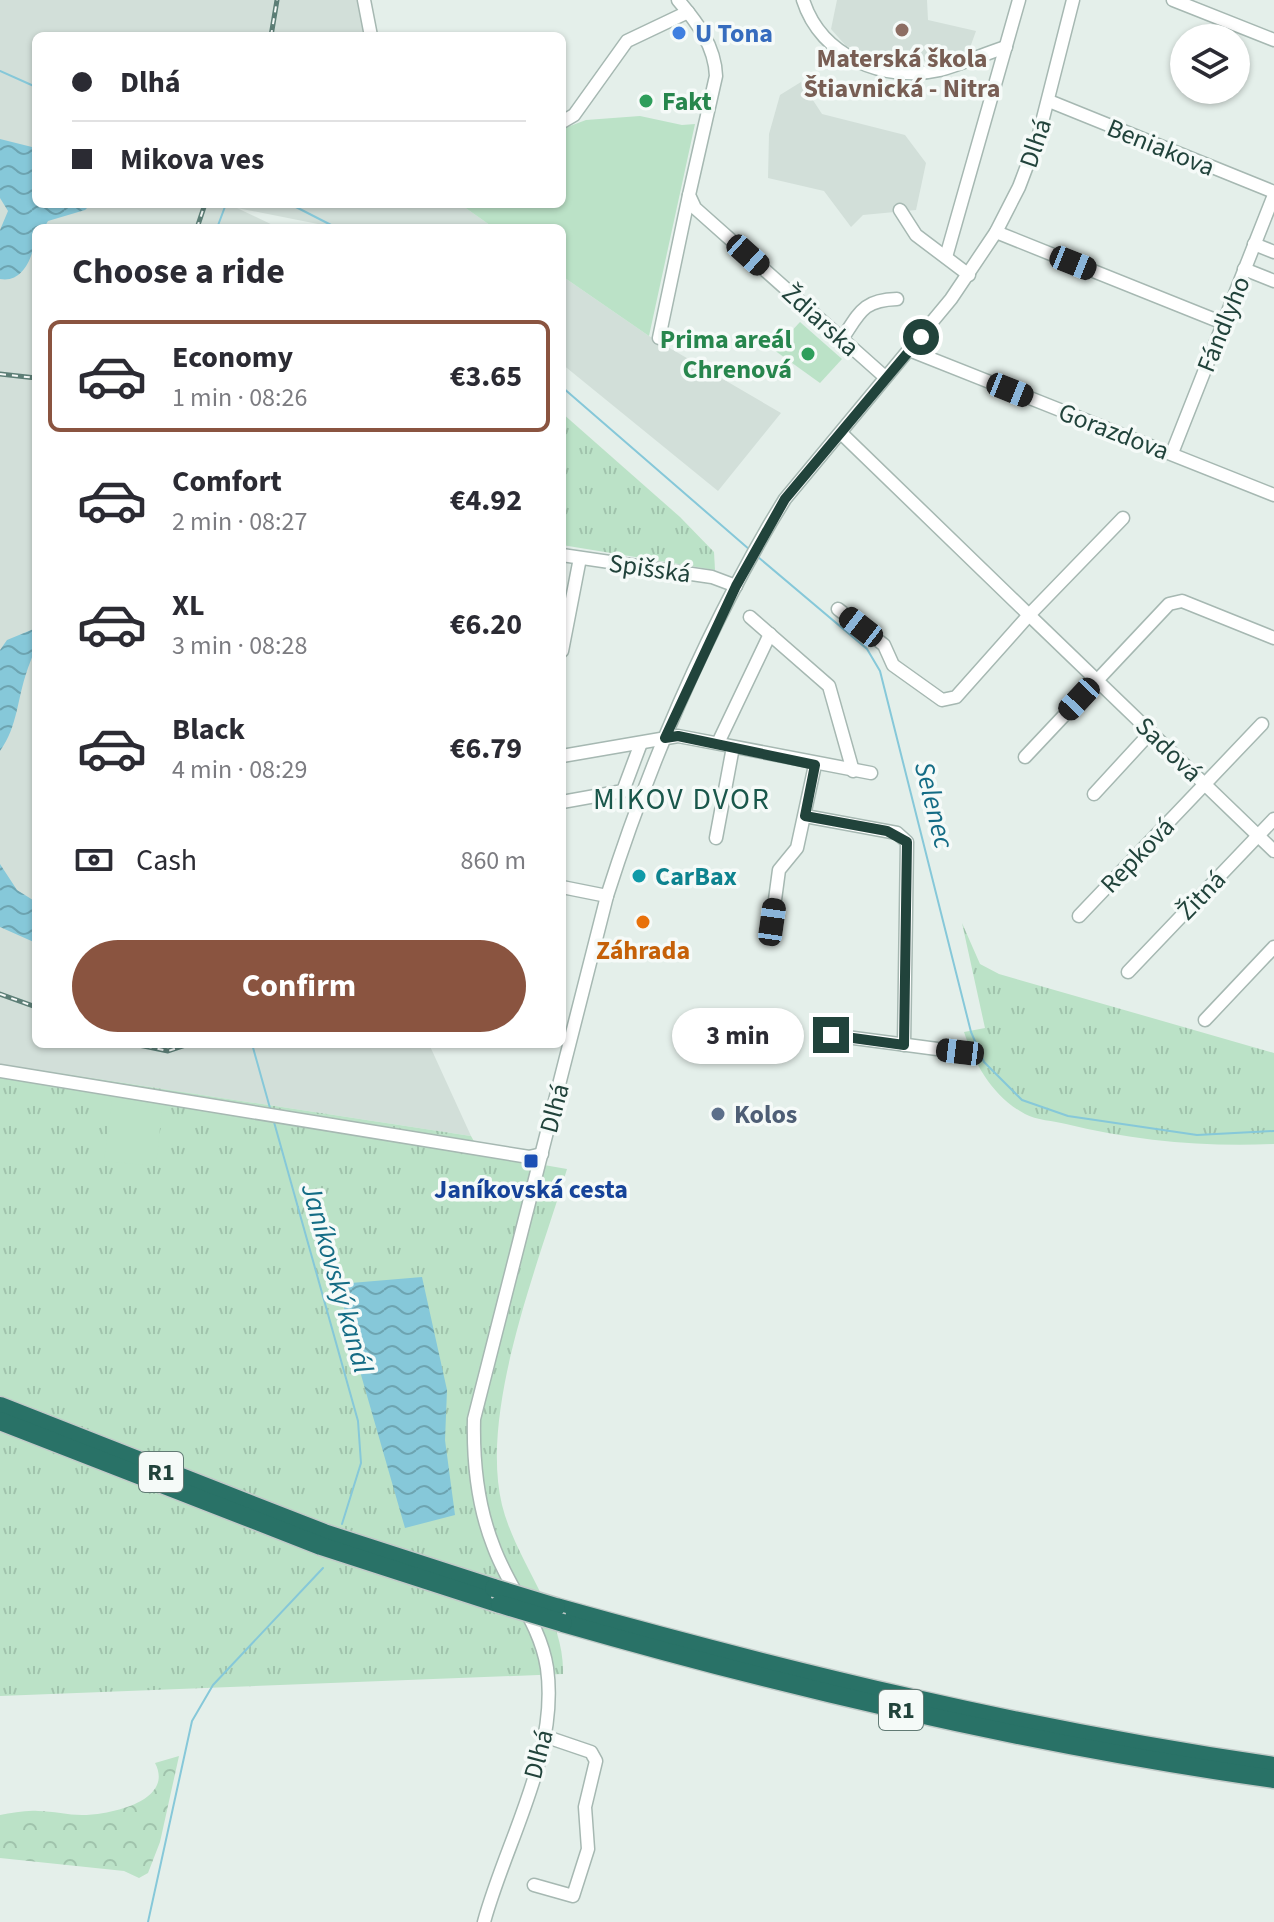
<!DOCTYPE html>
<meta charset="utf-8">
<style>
:root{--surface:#fff;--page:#f2f2f3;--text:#2b2b33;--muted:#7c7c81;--line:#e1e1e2;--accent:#8a5440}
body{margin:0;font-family:"Source Sans 3",sans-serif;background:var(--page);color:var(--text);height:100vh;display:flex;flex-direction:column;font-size:30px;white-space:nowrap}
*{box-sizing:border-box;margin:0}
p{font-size:26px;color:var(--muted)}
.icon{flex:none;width:44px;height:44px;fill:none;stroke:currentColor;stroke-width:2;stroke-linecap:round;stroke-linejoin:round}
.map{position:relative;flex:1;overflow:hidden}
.panel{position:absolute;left:32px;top:224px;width:534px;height:824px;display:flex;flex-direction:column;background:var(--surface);border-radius:12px;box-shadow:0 2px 6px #0004}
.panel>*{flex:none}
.hud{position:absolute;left:32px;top:32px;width:534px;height:176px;border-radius:12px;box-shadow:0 2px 6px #0004;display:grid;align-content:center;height:176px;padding:0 40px;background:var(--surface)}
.controls{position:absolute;left:1170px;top:24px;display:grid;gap:16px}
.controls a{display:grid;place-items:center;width:80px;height:80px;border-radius:50%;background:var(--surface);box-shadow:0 2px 6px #0004;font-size:40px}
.end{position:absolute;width:36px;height:36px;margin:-18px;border:10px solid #21433b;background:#fff;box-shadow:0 0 0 4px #fff}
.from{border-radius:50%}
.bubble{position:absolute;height:56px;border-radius:28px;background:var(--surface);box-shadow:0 2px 6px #0004;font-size:26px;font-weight:700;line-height:56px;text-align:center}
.car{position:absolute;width:24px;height:48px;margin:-24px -12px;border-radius:10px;box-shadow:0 0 6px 2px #0007;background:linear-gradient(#222 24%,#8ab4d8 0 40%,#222 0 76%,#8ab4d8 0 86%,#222 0)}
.hud b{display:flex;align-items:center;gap:28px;height:76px;font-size:30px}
.hud b+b{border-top:2px solid var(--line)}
.hud i{width:20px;height:20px;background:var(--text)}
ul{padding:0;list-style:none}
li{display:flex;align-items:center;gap:24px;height:112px;margin:0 16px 12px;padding:0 24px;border:4px solid transparent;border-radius:12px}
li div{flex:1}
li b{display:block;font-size:30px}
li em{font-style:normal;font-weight:700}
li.current{border-color:var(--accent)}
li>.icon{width:72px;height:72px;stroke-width:1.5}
h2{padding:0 40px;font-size:36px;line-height:96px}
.pay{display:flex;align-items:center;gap:20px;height:88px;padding:0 40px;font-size:30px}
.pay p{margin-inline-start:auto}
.button{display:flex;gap:16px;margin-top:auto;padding:16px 40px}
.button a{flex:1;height:92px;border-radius:48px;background:var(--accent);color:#fff;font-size:32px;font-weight:700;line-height:92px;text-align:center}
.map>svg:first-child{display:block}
.built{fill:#d2dfd9}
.grass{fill:url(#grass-tufts)}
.forest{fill:url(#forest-crowns)}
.park{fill:#bbe2c7}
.water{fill:url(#water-waves)}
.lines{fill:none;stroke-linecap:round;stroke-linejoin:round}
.stream{stroke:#86c8d9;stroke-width:2}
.minor-casing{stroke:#a6b8b2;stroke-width:15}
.highway-casing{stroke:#c1cac8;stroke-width:21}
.minor{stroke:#fff;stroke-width:12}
.highway{stroke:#297267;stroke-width:18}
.rail-casing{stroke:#5c7e76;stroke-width:5}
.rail{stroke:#f5faf8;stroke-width:2;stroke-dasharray:6;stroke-linecap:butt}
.highway-bridge-casing{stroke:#c1cac8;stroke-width:21;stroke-linecap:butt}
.highway-bridge{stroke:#297267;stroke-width:18}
.route{stroke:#21433b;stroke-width:10}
.education-dot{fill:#8d6e63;stroke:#f5faf8;stroke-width:3}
.shop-dot{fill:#3f7fe0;stroke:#f5faf8;stroke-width:3}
.leisure-dot{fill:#2e9e5b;stroke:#f5faf8;stroke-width:3}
.culture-dot{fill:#0f9aa8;stroke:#f5faf8;stroke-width:3}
.food-dot{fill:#e8710a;stroke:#f5faf8;stroke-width:3}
.service-dot{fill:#5c6f8a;stroke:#f5faf8;stroke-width:3}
.transit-dot{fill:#1a4fb4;stroke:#f5faf8;stroke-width:3}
.labels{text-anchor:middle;stroke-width:7;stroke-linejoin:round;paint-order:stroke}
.shield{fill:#f5faf8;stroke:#617a74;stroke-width:2}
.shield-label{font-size:24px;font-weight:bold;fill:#21433b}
.shop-label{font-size:26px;font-weight:bold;fill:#366cbe;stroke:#f5faf8;text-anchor:start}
.education-label{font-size:26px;font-weight:bold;fill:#785e54;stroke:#f5faf8}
.leisure-label{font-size:26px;font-weight:bold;fill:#27864d;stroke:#f5faf8;text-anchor:start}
.street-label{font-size:26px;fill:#21433b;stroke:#f5faf8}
.culture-label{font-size:26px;font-weight:bold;fill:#0d838f;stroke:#f5faf8;text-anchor:start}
.food-label{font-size:26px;font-weight:bold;fill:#c56008;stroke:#f5faf8}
.service-label{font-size:26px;font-weight:bold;fill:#4e5e75;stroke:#f5faf8;text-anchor:start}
.transit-label{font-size:26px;font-weight:bold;fill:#164399;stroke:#f5faf8}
.water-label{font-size:28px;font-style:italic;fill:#146c85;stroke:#f5faf8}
.quarter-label{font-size:30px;letter-spacing:2px;fill:#1a574b;stroke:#f5faf8}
</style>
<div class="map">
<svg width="1274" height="1922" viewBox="0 0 1274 1922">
<defs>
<pattern id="grass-tufts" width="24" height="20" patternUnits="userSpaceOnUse" patternTransform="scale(2)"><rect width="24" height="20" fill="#bbe2c7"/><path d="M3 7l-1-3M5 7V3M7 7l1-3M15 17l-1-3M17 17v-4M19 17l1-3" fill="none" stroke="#a0c3ac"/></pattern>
<pattern id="forest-crowns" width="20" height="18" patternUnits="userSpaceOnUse" patternTransform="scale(2)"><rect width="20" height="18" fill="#bbe2c7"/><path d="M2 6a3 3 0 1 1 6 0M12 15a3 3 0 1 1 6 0" fill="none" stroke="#a0c3ac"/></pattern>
<pattern id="water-waves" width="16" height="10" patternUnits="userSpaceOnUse" patternTransform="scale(2)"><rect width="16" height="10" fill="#86c8d9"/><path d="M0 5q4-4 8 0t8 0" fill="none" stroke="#6da4b1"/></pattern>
</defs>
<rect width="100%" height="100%" fill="#e4efea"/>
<g class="built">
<polygon points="0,0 359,0 364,36 36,36 36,204 460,204 494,228 338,228 237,208 279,228 36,228 36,1044 429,1044 471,1136 0,1064"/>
<polygon points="837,0 927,0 928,20 976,31 968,53 935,61 898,62 846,46 831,29"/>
<polygon points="801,82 822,114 905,135 926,163 916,210 863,215 851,227 824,191 768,178 769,134 780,95"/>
<polygon points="562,276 649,336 781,413 718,491 562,364"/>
</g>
<g class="grass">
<polygon points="562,413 680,517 714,552 715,570 562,545"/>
<path d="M962,923L980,964L999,974L1274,1053V1144C1204,1147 1135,1141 1066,1124C1054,1121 1036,1120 1025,1114C993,1097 975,1065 964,1032L985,1028Z"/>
<path d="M0,1064L471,1136L481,1154L567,1169C539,1263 479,1409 502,1505C516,1562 565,1615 563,1674L0,1696Z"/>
</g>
<path class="forest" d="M179,1756L160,1842L148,1873L139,1878L124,1871L0,1858V1815C12,1813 26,1810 38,1811C53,1811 68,1815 82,1815C110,1815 175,1801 155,1763Z"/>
<g class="park">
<polygon points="640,116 682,125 695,124 649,336 562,276 562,228 494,228 460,204 562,204 562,129 586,120"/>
<polygon points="800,322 842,359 820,383 774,350"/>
<polygon points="113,1091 163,1099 156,1166 104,1161"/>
</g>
<g class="water">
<path d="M0,139L36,148V204H91L85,210L48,221L44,228H36C36,249 26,284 0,279V230L8,211L0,198Z"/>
<path d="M36,628C36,652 34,651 27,671C17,699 18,726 0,751V650L7,640Z"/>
<polygon points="0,864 17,890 36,902 36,943 0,927"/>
<polygon points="422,1277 447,1390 445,1440 455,1515 405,1528 351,1340 339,1284"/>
</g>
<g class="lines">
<g class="stream">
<polyline points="0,71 36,87"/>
<polyline points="290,204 337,228"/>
<polyline points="217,228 226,204"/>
<polyline points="562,387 750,550"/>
<polyline points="758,557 867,649 880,671 971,1032 984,1062 1022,1100 1068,1116 1197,1135 1274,1131"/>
<polyline points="252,1044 270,1108"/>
<polyline points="274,1122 358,1421 361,1463 342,1524"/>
<polyline points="148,1922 192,1721 213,1685 323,1568"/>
</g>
<defs>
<g id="minor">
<polyline points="364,0 371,36"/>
<path d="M678,0C697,22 715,46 716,76L689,195L695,208L885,377"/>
<path d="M803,0C821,57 885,83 940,70C962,64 984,54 1006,47"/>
<polyline points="1173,0 1274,40"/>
<polyline points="1049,101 1274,192"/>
<polyline points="562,122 574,115 627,41 688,12"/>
<polyline points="900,210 916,235 969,275"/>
<polyline points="996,232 1223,323"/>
<polyline points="1254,244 1274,252"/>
<polyline points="946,257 1019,0"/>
<polyline points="1244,269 1274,281"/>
<polyline points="659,338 689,195"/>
<path d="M842,339C860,312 863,300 897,299"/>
<polyline points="909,350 1274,495"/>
<polyline points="841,433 1029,615 1123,518"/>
<polyline points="1172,453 1274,195"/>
<polyline points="562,555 712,577 736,586"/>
<polyline points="838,609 884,645 893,665 942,700 956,697 1029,615 1274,851"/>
<polyline points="750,617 829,686 853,771"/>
<polyline points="562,651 580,558"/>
<polyline points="718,743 770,634"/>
<polyline points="562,756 678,736 871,773"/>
<polyline points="1025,757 1169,604 1182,601 1274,638"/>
<polyline points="1094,794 1151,732"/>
<polyline points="562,802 623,791 641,743"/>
<polyline points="805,816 897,833 907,842 904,1045"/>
<polyline points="716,838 733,747"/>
<polyline points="562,887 607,896"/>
<polyline points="1079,916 1262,724"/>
<polyline points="772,922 779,870 797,848 815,765"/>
<polyline points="1128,972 1274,819"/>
<polyline points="1205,1020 1274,947"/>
<polyline points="831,1035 960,1052"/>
<polyline points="0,1071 529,1157 542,1154"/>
<polyline points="534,1885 573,1896 588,1849 585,1807 596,1761 591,1752 544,1736"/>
<path d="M484,1922C506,1841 559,1754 547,1668C540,1622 508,1588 493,1545C477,1504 473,1462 474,1419L607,896C648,767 703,639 771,522L785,499L951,299L996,232L1019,187L1039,134L1073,0"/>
</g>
<g id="highway">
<polyline points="0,1406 324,1533 494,1588"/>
<polyline points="0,1421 321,1546 500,1604"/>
<path d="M556,1607C792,1673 1031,1731 1274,1766"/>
<path d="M563,1623C796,1690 1033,1745 1274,1779"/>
</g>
</defs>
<use href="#minor" class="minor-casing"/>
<use href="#highway" class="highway-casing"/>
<use href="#minor" class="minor"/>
<use href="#highway" class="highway"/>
<defs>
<g id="rail">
<polyline points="271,36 277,0"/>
<polyline points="197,228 205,204"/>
<polyline points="0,374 36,378"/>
<polyline points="0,994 36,1007"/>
<polyline points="134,1044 168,1051 189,1044"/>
</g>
</defs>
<use href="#rail" class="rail-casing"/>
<use href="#rail" class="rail"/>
<defs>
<g id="highway-bridge">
<polyline points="494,1588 556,1607"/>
<polyline points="500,1604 563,1623"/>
</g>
</defs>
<use href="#highway-bridge" class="highway-bridge-casing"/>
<use href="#highway-bridge" class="highway-bridge"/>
</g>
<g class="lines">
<polyline class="route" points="831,1035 904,1045 907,842 887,831 805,816 815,765 678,736 665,738 736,586 785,499 921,337"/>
</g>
<circle class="education-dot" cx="902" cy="30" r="8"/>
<circle class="shop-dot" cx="679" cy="33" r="8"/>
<g class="leisure-dot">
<circle cx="646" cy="101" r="8"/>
<circle cx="808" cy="354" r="8"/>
</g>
<circle class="culture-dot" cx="639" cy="876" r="8"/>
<circle class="food-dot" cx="643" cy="922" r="8"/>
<circle class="service-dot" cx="718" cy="1114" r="8"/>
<rect class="transit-dot" x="523" y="1153" width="16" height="16" rx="4"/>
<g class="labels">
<g class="shield">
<rect x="139" y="1452" width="44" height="40" rx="6"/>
<rect x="879" y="1690" width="44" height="40" rx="6"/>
</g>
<g class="shield-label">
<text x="161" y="1480">R1</text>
<text x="901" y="1718">R1</text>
</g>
<g class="shop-label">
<text x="695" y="42">U Tona</text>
</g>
<g class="education-label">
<text x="902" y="67">Materská škola<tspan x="902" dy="30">Štiavnická - Nitra</tspan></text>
</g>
<g class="leisure-label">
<text x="662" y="110">Fakt</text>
<text x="792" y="348" text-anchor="end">Prima areál<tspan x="792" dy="30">Chrenová</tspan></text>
</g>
<g class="street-label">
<text transform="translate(1035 143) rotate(-71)" y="9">Dlhá</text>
<text transform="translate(1161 147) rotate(22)" y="9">Beniakova</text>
<text transform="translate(821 320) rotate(42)" y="9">Ždiarska</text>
<text transform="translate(1223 324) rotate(-68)" y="9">Fándlyho</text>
<text transform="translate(1114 431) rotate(21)" y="9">Gorazdova</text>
<text transform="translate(650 568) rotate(8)" y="9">Spišská</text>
<text transform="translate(1169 749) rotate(44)" y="9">Sadová</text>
<text transform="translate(1137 855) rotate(-46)" y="9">Repková</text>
<text transform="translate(1201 895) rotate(-46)" y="9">Žitná</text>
<text transform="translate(554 1108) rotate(-75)" y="9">Dlhá</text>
<text transform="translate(538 1754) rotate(-75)" y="9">Dlhá</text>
</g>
<g class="culture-label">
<text x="655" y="885">CarBax</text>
</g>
<g class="food-label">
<text x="643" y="959">Záhrada</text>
</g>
<g class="service-label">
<text x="734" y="1123">Kolos</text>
</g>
<g class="transit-label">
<text x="531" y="1198">Janíkovská cesta</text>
</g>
<g class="water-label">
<text transform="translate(935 805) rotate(76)" y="10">Selenec</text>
<text transform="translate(338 1278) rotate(74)" y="10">Janíkovský kanál</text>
</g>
<g class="quarter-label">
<text x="682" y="809">MIKOV DVOR</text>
</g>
</g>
</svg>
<div class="controls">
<a><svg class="icon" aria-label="layers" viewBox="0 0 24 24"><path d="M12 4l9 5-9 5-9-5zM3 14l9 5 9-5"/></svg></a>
</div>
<i class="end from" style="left:921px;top:337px"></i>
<i class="end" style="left:831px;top:1035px"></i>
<div class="bubble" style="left:672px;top:1008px;width:132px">3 min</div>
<i class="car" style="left:748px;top:255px;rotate:132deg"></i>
<i class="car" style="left:1073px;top:263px;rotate:112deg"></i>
<i class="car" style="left:1010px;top:390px;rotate:112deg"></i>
<i class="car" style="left:861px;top:627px;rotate:308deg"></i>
<i class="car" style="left:1079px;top:699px;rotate:223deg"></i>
<i class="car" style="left:772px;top:922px;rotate:8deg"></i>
<i class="car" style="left:960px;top:1052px;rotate:277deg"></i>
<div class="hud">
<b><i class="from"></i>Dlhá</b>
<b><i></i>Mikova ves</b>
</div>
<section class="panel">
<h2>Choose a ride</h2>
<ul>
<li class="current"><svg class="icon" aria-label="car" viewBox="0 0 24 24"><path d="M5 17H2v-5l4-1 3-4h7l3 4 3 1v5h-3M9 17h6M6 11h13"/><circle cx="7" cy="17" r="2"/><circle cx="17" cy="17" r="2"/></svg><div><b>Economy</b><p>1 min · 08:26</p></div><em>€3.65</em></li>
<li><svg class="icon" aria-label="car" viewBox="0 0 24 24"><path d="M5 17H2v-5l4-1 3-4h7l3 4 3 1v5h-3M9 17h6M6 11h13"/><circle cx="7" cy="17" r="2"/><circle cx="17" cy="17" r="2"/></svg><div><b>Comfort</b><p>2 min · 08:27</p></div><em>€4.92</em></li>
<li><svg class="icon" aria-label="car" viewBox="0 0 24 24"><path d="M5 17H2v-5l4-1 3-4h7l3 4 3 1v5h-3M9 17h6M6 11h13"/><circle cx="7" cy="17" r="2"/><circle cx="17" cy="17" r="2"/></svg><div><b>XL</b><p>3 min · 08:28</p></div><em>€6.20</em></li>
<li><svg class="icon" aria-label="car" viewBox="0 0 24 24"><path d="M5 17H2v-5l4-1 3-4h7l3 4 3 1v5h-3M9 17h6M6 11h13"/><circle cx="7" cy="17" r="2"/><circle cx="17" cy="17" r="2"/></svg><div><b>Black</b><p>4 min · 08:29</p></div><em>€6.79</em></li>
</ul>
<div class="pay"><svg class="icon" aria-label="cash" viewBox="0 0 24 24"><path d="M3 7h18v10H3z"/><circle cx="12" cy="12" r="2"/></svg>Cash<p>860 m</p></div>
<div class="button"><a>Confirm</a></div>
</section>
</div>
